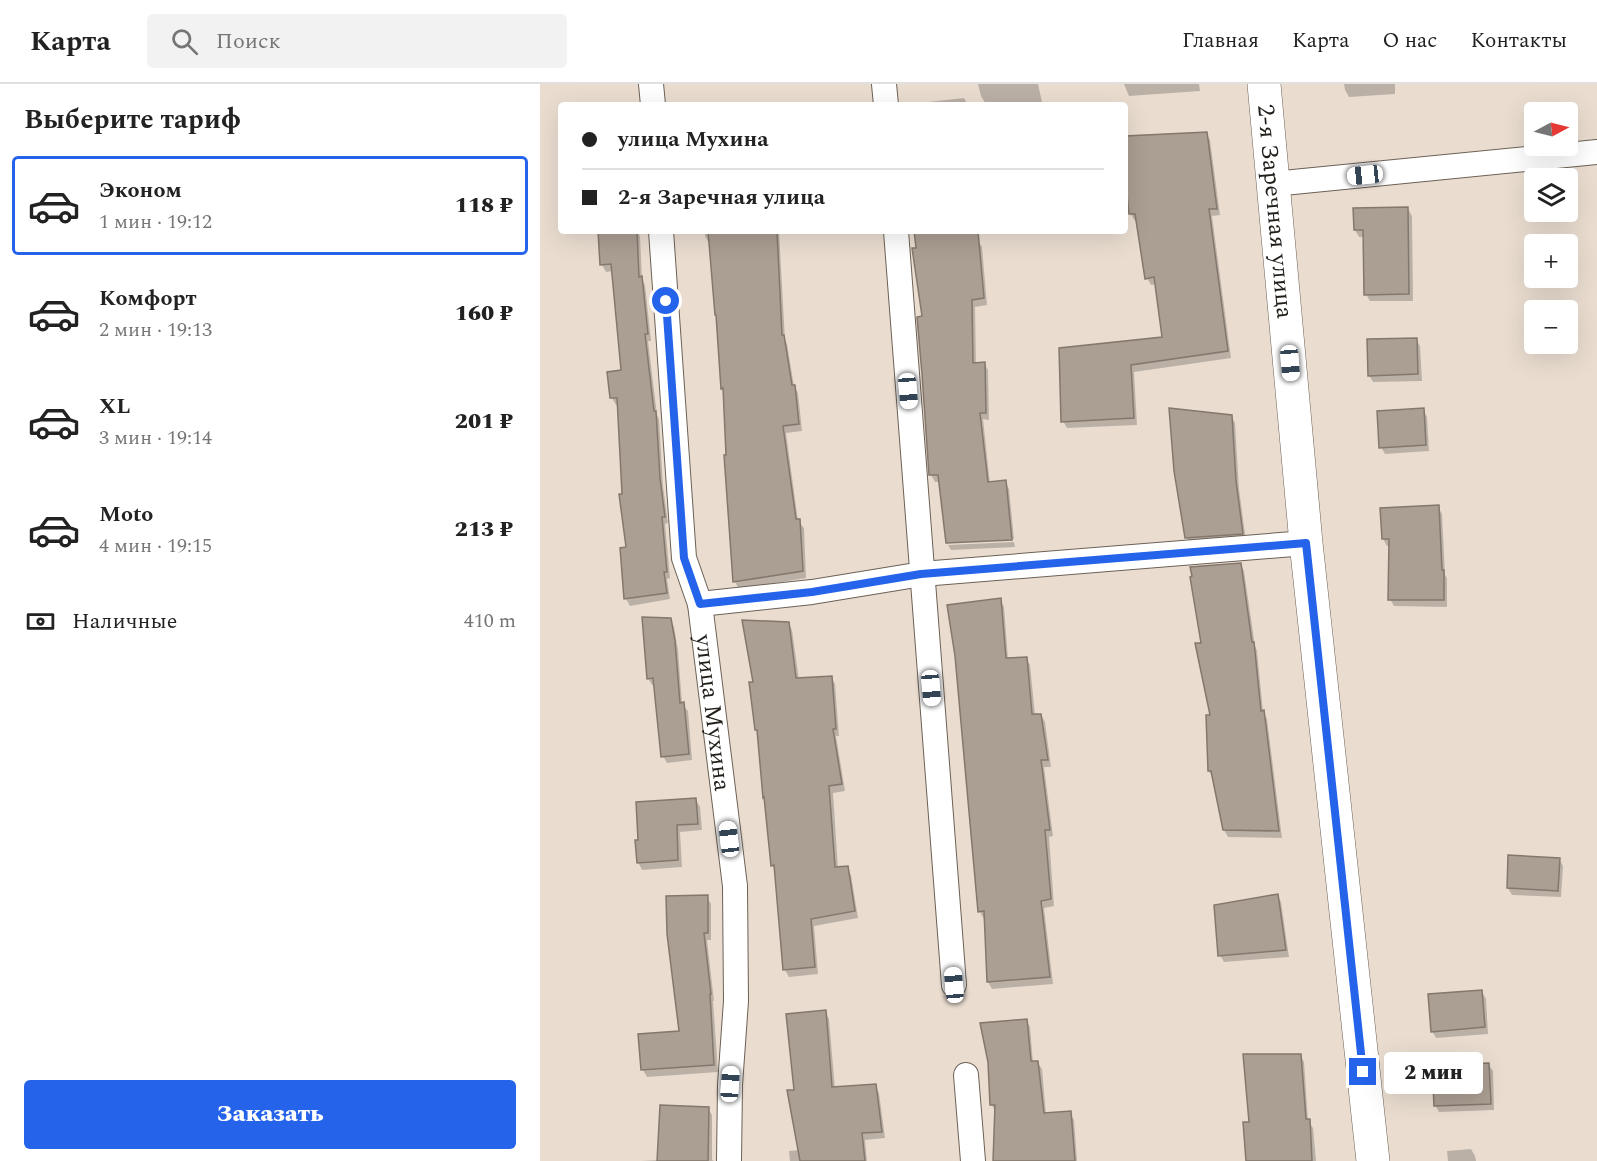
<!DOCTYPE html>
<html lang="ru">
<meta charset="utf-8">
<style>
:root{--surface:#fff;--page:#f2f2f2;--text:#222;--muted:#767676;--line:#e0e0e0;--accent:#2563eb}
body{margin:0;font-family:Spectral,serif;background:var(--page);color:var(--text);height:100vh;display:flex;flex-direction:column;font-size:22px;white-space:nowrap}
*{box-sizing:border-box;margin:0}
p{font-size:20px;color:var(--muted)}
.icon{flex:none;width:33px;height:33px;fill:none;stroke:currentColor;stroke-width:2;stroke-linecap:round;stroke-linejoin:round}
.map{position:relative;flex:1;overflow:hidden}
.panel{display:flex;flex-direction:column;background:var(--surface);width:540px}
.panel>*{flex:none}
.top-card{position:absolute;left:18px;top:18px;width:570px;height:132px;border-radius:6px;box-shadow:0 6px 24px #0002;display:grid;align-content:center;height:132px;padding:0 24px;background:var(--surface)}
.needle{width:39px;rotate:83deg}
.tools{position:absolute;left:984px;top:18px;display:grid;gap:12px}
.tools a{display:grid;place-items:center;width:54px;height:54px;border-radius:6px;background:var(--surface);box-shadow:0 6px 24px #0002;font-size:30px}
.end{position:absolute;width:27px;height:27px;margin:-14px;border:8px solid #2563eb;background:#fff;box-shadow:0 0 0 3px #fff}
.from{border-radius:50%}
.bubble{position:absolute;height:42px;border-radius:6px;background:var(--surface);box-shadow:0 6px 24px #0002;font-size:20px;font-weight:800;line-height:42px;text-align:center}
.car{position:absolute;width:18px;height:36px;margin:-18px -9px;border-radius:8px;box-shadow:0 0 4px 2px #0007;background:linear-gradient(#fff 24%,#345 0 40%,#fff 0 76%,#345 0 86%,#fff 0)}
.top-card b{display:flex;align-items:center;gap:21px;height:57px;font-size:22px}
.top-card b+b{border-top:2px solid var(--line)}
.top-card i{width:15px;height:15px;background:var(--text)}
ul{padding:0;list-style:none}
li{display:flex;align-items:center;gap:18px;height:99px;margin:0 12px 9px;padding:0 12px;border:3px solid transparent;border-radius:6px}
li div{flex:1}
li b{display:block;font-size:22px}
li em{font-style:normal;font-weight:800}
li.active{border-color:var(--accent)}
li>.icon{width:54px;height:54px;stroke-width:1.5}
h2{padding:0 24px;font-size:27px;line-height:72px}
.pay{display:flex;align-items:center;gap:15px;height:66px;padding:0 24px;font-size:22px}
.pay p{margin-inline-start:auto}
.button{display:flex;gap:12px;margin-top:auto;padding:12px 24px}
.button a{flex:1;height:69px;border-radius:6px;background:var(--accent);color:#fff;font-size:24px;font-weight:800;line-height:69px;text-align:center}
header{display:flex;align-items:center;gap:36px;box-sizing:border-box;height:84px;padding:0 30px;background:var(--surface);border-bottom:2px solid var(--line)}
header strong{font-size:28px}
nav{display:flex;gap:33px;margin-inline-start:auto;font-size:21px}
.search{width:420px;height:54px;background:var(--page);display:flex;align-items:center;gap:15px;box-sizing:border-box;padding:0 21px;border-radius:6px;color:var(--muted);font-size:22px}
main{display:flex;flex:1;min-height:0}
.map>svg:first-child{display:block}
.shadow{fill:#0003}
.building{fill:#ab9e93;stroke:#84786d;stroke-width:1.5}
.lines{fill:none;stroke-linecap:round;stroke-linejoin:round}
.street-casing{stroke:#6c6156;stroke-width:26}
.secondary-casing{stroke:#6c6156;stroke-width:34}
.street{stroke:#fff;stroke-width:24}
.secondary{stroke:#fff;stroke-width:33}
.route{stroke:#2563eb;stroke-width:8}
.labels{text-anchor:middle;stroke-width:6;stroke-linejoin:round;paint-order:stroke}
.street-label{font-size:24px;fill:#211d18;stroke:#eaddd0}
</style>
<header>
<strong>Карта</strong>
<div class="search"><svg class="icon" aria-label="search" viewBox="0 0 24 24"><circle cx="10" cy="10" r="6"/><path d="M15 15l6 6"/></svg>Поиск</div>
<nav><a>Главная</a><a>Карта</a><a>О нас</a><a>Контакты</a></nav>
</header>
<main>
<section class="panel">
<h2>Выберите тариф</h2>
<ul>
<li class="active"><svg class="icon" aria-label="car" viewBox="0 0 24 24"><path d="M5 17H2v-5l4-1 3-4h7l3 4 3 1v5h-3M9 17h6M6 11h13"/><circle cx="7" cy="17" r="2"/><circle cx="17" cy="17" r="2"/></svg><div><b>Эконом</b><p>1 мин · 19:12</p></div><em>118 ₽</em></li>
<li><svg class="icon" aria-label="car" viewBox="0 0 24 24"><path d="M5 17H2v-5l4-1 3-4h7l3 4 3 1v5h-3M9 17h6M6 11h13"/><circle cx="7" cy="17" r="2"/><circle cx="17" cy="17" r="2"/></svg><div><b>Комфорт</b><p>2 мин · 19:13</p></div><em>160 ₽</em></li>
<li><svg class="icon" aria-label="car" viewBox="0 0 24 24"><path d="M5 17H2v-5l4-1 3-4h7l3 4 3 1v5h-3M9 17h6M6 11h13"/><circle cx="7" cy="17" r="2"/><circle cx="17" cy="17" r="2"/></svg><div><b>XL</b><p>3 мин · 19:14</p></div><em>201 ₽</em></li>
<li><svg class="icon" aria-label="car" viewBox="0 0 24 24"><path d="M5 17H2v-5l4-1 3-4h7l3 4 3 1v5h-3M9 17h6M6 11h13"/><circle cx="7" cy="17" r="2"/><circle cx="17" cy="17" r="2"/></svg><div><b>Moto</b><p>4 мин · 19:15</p></div><em>213 ₽</em></li>
</ul>
<div class="pay"><svg class="icon" aria-label="cash" viewBox="0 0 24 24"><path d="M3 7h18v10H3z"/><circle cx="12" cy="12" r="2"/></svg>Наличные<p>410 m</p></div>
<div class="button"><a>Заказать</a></div>
</section>
<div class="map">
<svg width="1057" height="1077" viewBox="0 0 1057 1077">
<rect width="100%" height="100%" fill="#eaddd0"/>
<g class="shadow">
<polygon points="438,0 498,0 502,18 445,19 441,12"/>
<polygon points="584,0 659,0 660,7 589,12"/>
<polygon points="804,0 855,0 855,10 809,13 805,6"/>
<polygon points="424,14 428,21 361,21 362,21"/>
<polygon points="86,18 88,21 50,21"/>
<polygon points="666,49 670,56 680,131 672,132 691,274 594,288 597,341 527,344 523,337 623,254 617,200 611,201 607,194 598,136 595,137 590,129 585,76 585,54"/>
<polygon points="868,125 872,132 873,217 830,217 826,210 825,153 819,153 815,146"/>
<polygon points="97,147 100,152 102,196 105,201 111,257 108,257 117,331 119,335 123,402 128,439 125,440 130,494 127,495 130,515 90,522 86,515 81,465 88,464 83,411 79,321 76,321 72,314 82,287 73,187 66,188 62,181"/>
<polygon points="165,147 239,147 245,256 247,260 254,302 258,309 262,347 246,349 258,437 264,444 266,494 199,505 195,498 185,309 182,304 177,233 169,159 165,152"/>
<polygon points="376,147 431,147 442,163 447,221 435,223 436,280 444,279 448,286 449,336 443,335 450,400 465,398 469,405 474,455 408,458 408,460 407,459 401,398 395,398 391,391 383,233"/>
<polygon points="876,255 880,262 882,297 833,298 829,291"/>
<polygon points="883,326 887,333 889,367 845,370 841,363"/>
<polygon points="691,332 695,339 699,405 706,457 651,461 647,454 635,387"/>
<polygon points="898,423 902,430 905,491 907,494 907,523 854,522 850,515 850,462 847,462 843,455"/>
<polygon points="474,458 475,463 411,466 408,461"/>
<polygon points="700,480 704,487 715,562 717,567 723,628 727,635 742,754 688,753 684,746 673,694 669,687 667,633 672,632 663,560"/>
<polygon points="460,516 464,523 468,575 486,574 490,581 495,631 501,631 505,638 511,683 504,683 513,752 509,753 514,822 504,824 513,900 452,905 448,898 446,835 444,835 440,828 416,572"/>
<polygon points="130,535 134,543 138,566 142,620 148,627 152,676 127,679 123,672 115,601 112,601 108,594"/>
<polygon points="248,539 252,546 259,596 291,593 295,600 299,652 296,652 305,707 293,709 298,785 307,784 311,791 318,834 274,842 278,890 249,893 245,886 236,788 232,781 219,650 217,646 214,599"/>
<polygon points="156,716 160,723 162,746 140,748 142,783 102,786 98,778"/>
<polygon points="969,773 1019,775 1023,782 1021,813 972,811 968,804"/>
<polygon points="737,811 741,818 749,873 684,878 680,871"/>
<polygon points="167,813 171,820 171,856 167,856 174,917 173,917 178,988 107,993 103,986 100,952 140,949"/>
<polygon points="942,908 946,915 948,950 896,954 892,947"/>
<polygon points="285,928 289,935 295,1005 335,1002 339,1009 345,1054 325,1056 327,1077 250,1077 249,1067 259,1066 255,1007"/>
<polygon points="486,936 490,943 493,979 497,978 502,985 506,1031 530,1029 534,1036 537,1077 454,1077 456,1029 452,1021"/>
<polygon points="760,971 764,978 768,1037 773,1044 776,1077 707,1077 711,1040"/>
<polygon points="948,980 953,987 954,1026 899,1028 895,1021"/>
<polygon points="168,1024 172,1031 172,1076 174,1077 101,1077 119,1076"/>
<polygon points="931,1065 935,1072 936,1077 908,1077 907,1067"/>
</g>
<g class="building">
<polygon points="667,48 677,125 669,125 688,267 591,281 594,334 521,338 519,264 622,253 614,193 605,195 595,130 589,130 585,91 585,52"/>
<polygon points="868,123 869,210 824,211 823,146 814,146 813,124"/>
<polygon points="58,147 97,147 99,193 102,192 108,250 105,250 114,327 116,327 120,394 125,433 122,433 127,488 124,488 127,509 84,515 80,464 86,463 79,410 82,410 77,314 70,314 67,288 81,286 71,180 60,181"/>
<polygon points="168,147 237,147 242,251 244,251 252,301 255,301 259,340 243,342 256,435 260,435 263,487 193,498 184,371 186,371 183,304 181,305 176,231 175,231"/>
<polygon points="374,147 438,147 444,214 432,216 433,279 445,278 446,329 440,329 448,398 466,396 472,456 406,459 398,391 389,391 382,290 377,233 382,232 372,164 376,164"/>
<polygon points="877,254 878,290 828,292 827,255"/>
<polygon points="629,324 692,331 696,397 703,450 645,454 634,387"/>
<polygon points="884,324 886,361 839,364 837,327"/>
<polygon points="899,421 902,486 904,486 904,516 848,516 849,455 842,455 840,424"/>
<polygon points="701,479 712,558 714,558 721,627 724,626 739,747 683,746 671,687 668,687 666,631 670,631 655,559 661,559 650,493 652,492 650,483"/>
<polygon points="461,514 466,574 487,573 492,630 501,630 508,676 501,676 510,746 505,746 511,815 501,817 510,893 447,898 444,827 438,828 415,572 407,521"/>
<polygon points="102,533 131,534 135,557 140,619 144,618 149,670 121,673 113,594 107,595"/>
<polygon points="202,536 249,538 256,594 292,592 296,645 293,645 302,700 289,702 295,783 308,782 315,827 271,835 275,883 243,886 234,781 231,782 224,713 223,714 217,646 215,646 209,598 213,598"/>
<polygon points="156,714 158,740 137,741 138,776 97,779 95,756 98,756 96,718"/>
<polygon points="968,771 1020,774 1018,807 967,804"/>
<polygon points="738,810 746,866 678,872 674,821"/>
<polygon points="168,811 168,849 164,849 171,910 170,910 174,981 101,986 98,950 139,947 127,850 126,812"/>
<polygon points="942,906 945,943 891,948 888,910"/>
<polygon points="286,926 292,1003 336,1000 342,1048 322,1049 325,1077 260,1077 247,1006 254,1006 246,930"/>
<polygon points="487,935 491,977 498,977 504,1029 531,1027 535,1077 453,1077 455,1021 450,1021 448,978 440,939"/>
<polygon points="703,970 761,970 766,1035 770,1035 772,1077 706,1077 703,1038 709,1038"/>
<polygon points="949,979 951,1020 894,1022 892,981"/>
<polygon points="120,1021 169,1023 168,1077 117,1077"/>
</g>
<g class="lines">
<defs>
<g id="street">
<polyline points="111,0 113,21"/>
<polyline points="344,0 346,21"/>
<polyline points="733,100 1057,68"/>
<path id="s1" d="M121,147L144,474L160,520L195,802L196,917L190,1001L189,1077"/>
<polyline points="356,147 414,901"/>
<polyline points="160,520 272,508 382,490 766,459"/>
<polyline points="426,991 433,1077"/>
</g>
<g id="secondary">
<path id="s2" d="M724,0L766,459L833,1077"/>
</g>
</defs>
<use href="#street" class="street-casing"/>
<use href="#secondary" class="secondary-casing"/>
<use href="#street" class="street"/>
<use href="#secondary" class="secondary"/>
</g>
<g class="lines">
<polyline class="route" points="126,217 144,474 160,520 272,508 381,490 766,459 823,988"/>
</g>
<g class="labels">
<g class="street-label">
<text dy="8" stroke="none"><textPath href="#s2" startOffset="128">2-я Заречная улица</textPath></text>
<text dy="8" stroke="none"><textPath href="#s1" startOffset="486">улица Мухина</textPath></text>
</g>
</g>
</svg>
<div class="tools">
<a><svg class="needle" viewBox="-14 -14 28 28"><path d="M0-13l5 13h-10z" fill="#e53935"/><path d="M0 13l5-13h-10z" fill="#767676"/></svg></a>
<a><svg class="icon" aria-label="layers" viewBox="0 0 24 24"><path d="M12 4l9 5-9 5-9-5zM3 14l9 5 9-5"/></svg></a>
<a>+</a>
<a>−</a>
</div>
<i class="end from" style="left:126px;top:217px"></i>
<i class="end" style="left:823px;top:988px"></i>
<div class="bubble" style="left:844px;top:968px;width:99px">2 мин</div>
<i class="car" style="left:825px;top:91px;rotate:264deg"></i>
<i class="car" style="left:750px;top:279px;rotate:175deg"></i>
<i class="car" style="left:368px;top:307px;rotate:175deg"></i>
<i class="car" style="left:391px;top:604px;rotate:175deg"></i>
<i class="car" style="left:189px;top:755px;rotate:353deg"></i>
<i class="car" style="left:414px;top:901px;rotate:355deg"></i>
<i class="car" style="left:190px;top:1000px;rotate:4deg"></i>
<div class="top-card">
<b><i class="from"></i>улица Мухина</b>
<b><i></i>2-я Заречная улица</b>
</div>
</div>
</main>
